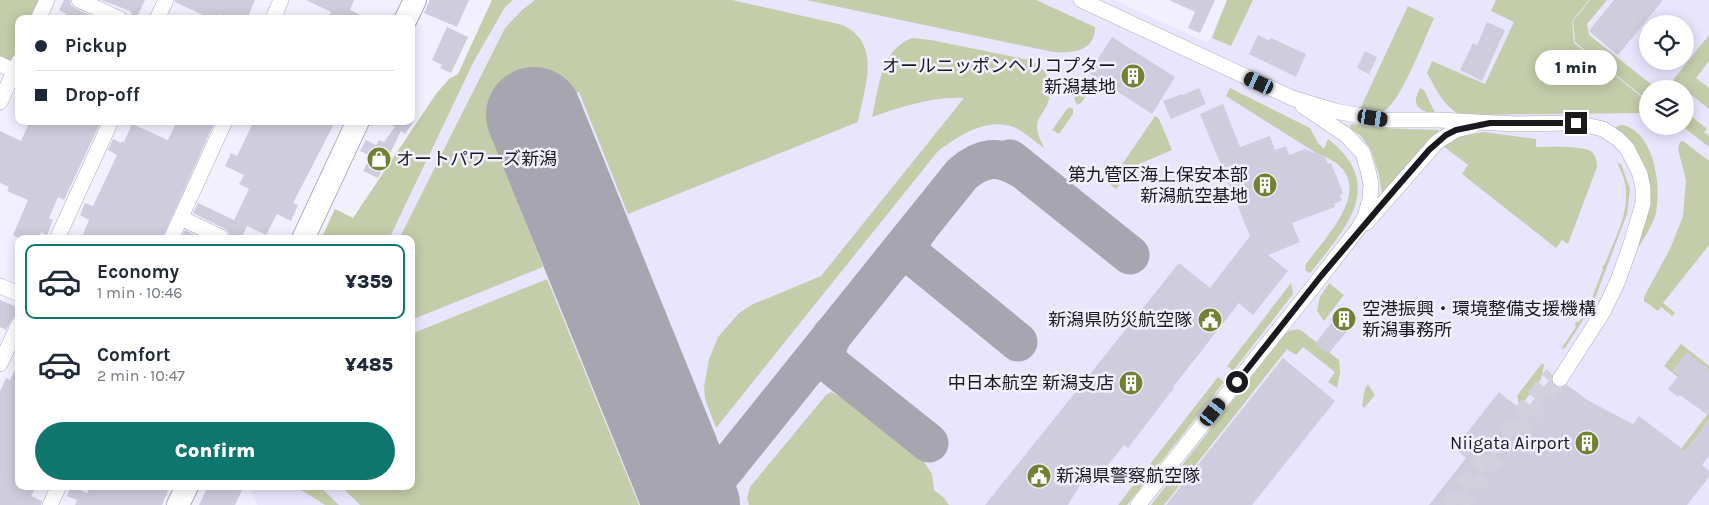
<!DOCTYPE html>
<meta charset="utf-8">
<style>
:root{--surface:#fff;--page:#f6f6f7;--text:#1f2937;--muted:#747a83;--line:#e0e1e3;--accent:#0f766e}
body{margin:0;font-family:Karla,"Noto Sans JP",sans-serif;background:var(--page);color:var(--text);height:100vh;display:flex;flex-direction:column;font-size:19px;white-space:nowrap}
*{box-sizing:border-box;margin:0}
p{font-size:16px;color:var(--muted)}
.icon{flex:none;width:28px;height:28px;fill:none;stroke:currentColor;stroke-width:2;stroke-linecap:round;stroke-linejoin:round}
.map{position:relative;flex:1;overflow:hidden}
.drawer{position:absolute;left:15px;top:235px;width:400px;height:255px;display:flex;flex-direction:column;background:var(--surface);border-radius:10px;box-shadow:0 2px 12px #0003}
.drawer>*{flex:none}
.top-card{position:absolute;left:15px;top:15px;width:400px;height:110px;border-radius:10px;box-shadow:0 2px 12px #0003;display:grid;align-content:center;height:110px;padding:0 20px;background:var(--surface)}
.controls{position:absolute;left:1639px;top:15px;display:grid;gap:10px}
.controls a{display:grid;place-items:center;width:55px;height:55px;border-radius:50%;background:var(--surface);box-shadow:0 2px 12px #0003;font-size:25px}
.end{position:absolute;width:22px;height:22px;margin:-11px;border:6px solid #1b1920;background:#fff;box-shadow:0 0 0 2px #fff}
.from{border-radius:50%}
.bubble{position:absolute;height:35px;border-radius:18px;background:var(--surface);box-shadow:0 2px 12px #0003;font-size:16px;font-weight:800;line-height:35px;text-align:center}
.car{position:absolute;width:15px;height:30px;margin:-15px -8px;border-radius:6px;box-shadow:0 0 4px 1px #0007;background:linear-gradient(#222 24%,#8ab4d8 0 40%,#222 0 76%,#8ab4d8 0 86%,#222 0)}
.top-card b{display:flex;align-items:center;gap:18px;height:48px;font-size:19px}
.top-card b+b{border-top:1px solid var(--line)}
.top-card i{width:12px;height:12px;background:var(--text)}
ul{padding:9px 0 0;list-style:none}
li{display:flex;align-items:center;gap:15px;height:75px;margin:0 10px 8px;padding:0 10px;border:2px solid transparent;border-radius:10px}
li div{flex:1}
li b{display:block;font-size:19px}
li em{font-style:normal;font-weight:800}
li.on{border-color:var(--accent)}
li>.icon{width:45px;height:45px;stroke-width:1.5}
.cta{display:flex;gap:10px;margin-top:auto;padding:10px 20px}
.cta a{flex:1;height:58px;border-radius:30px;background:var(--accent);color:#fff;font-size:20px;font-weight:800;line-height:58px;text-align:center}
.map>svg:first-child{display:block}
.built{fill:#e9e5fe;fill-rule:evenodd}
.green{fill:#c3cda9}
.lines{fill:none;stroke-linecap:round;stroke-linejoin:round}
.taxiway{stroke:#a7a5b0;stroke-width:39}
.runway{stroke:#a7a5b0;stroke-width:96}
.building{fill:#cfccdd}
.minor-tunnel{stroke:#d2d0dd;stroke-width:15;stroke-dasharray:15 8;stroke-linecap:butt}
.minor-casing{stroke:#adaabc;stroke-width:16}
.highway-casing{stroke:#adaabc;stroke-width:24}
.minor{stroke:#fff;stroke-width:15}
.highway{stroke:#fff;stroke-width:22}
.route{stroke:#1b1920;stroke-width:6}
.labels{text-anchor:middle;stroke-width:5;stroke-linejoin:round;paint-order:stroke}
.poi-label{font-size:18px;fill:#1b1920;stroke:#f2f0fe;text-anchor:end}
</style>
<div class="map">
<svg width="1709" height="505" viewBox="0 0 1709 505">
<rect width="100%" height="100%" fill="#f2f0fe"/>
<path class="built" d="M492,0H1114L1208,43L1227,0H1709V505H257L249,486H411V239H321L335,209L353,218L436,94L449,79L458,74ZM1648,24H1685V61H1648ZM1648,89H1685V126H1648Z"/>
<g class="green">
<polygon points="0,0 47,0 38,19 19,19 19,61 0,64"/>
<polygon points="492,0 513,0 505,7 474,61 389,239 321,239 335,209 353,218 436,94 449,79 458,74"/>
<path d="M535,0H732L843,25C883,46 864,87 858,122L628,214L579,92L490,130L543,267L411,320V239H399L505,28L522,10Z"/>
<path d="M806,0H1036L1095,27C1095,52 1072,53 1053,52Z"/>
<polygon points="1227,0 1253,0 1231,46 1212,38"/>
<path d="M1496,0H1589L1572,21L1574,43L1647,101V113L1461,115C1442,105 1437,90 1427,73L1432,61L1485,84L1514,22L1491,11Z"/>
<polygon points="1590,0 1607,0 1587,24 1589,35 1657,89 1648,89 1647,100 1575,42 1573,21"/>
<path d="M1408,6L1434,18C1426,35 1399,107 1383,111C1377,113 1366,110 1360,109Z"/>
<polygon points="1709,35 1709,61 1696,78 1709,88 1709,109 1673,80"/>
<path d="M912,38L931,40L1029,60C1048,67 1055,86 1047,105C1044,112 1037,118 1037,126C1037,134 1041,141 1044,148C1035,142 1026,133 1016,128C988,116 960,135 938,151L716,428L705,399L704,387L709,359L718,337L738,314L751,305L821,276L964,98C934,96 901,107 872,117C879,88 880,50 912,38Z"/>
<polygon points="1089,76 1096,81 1081,103 1077,105 1074,98"/>
<path d="M1230,88L1310,128L1318,143L1324,149L1328,139C1387,185 1346,228 1311,272L1309,273L1305,270L1306,264C1332,229 1384,177 1316,153L1226,96Z"/>
<path d="M1420,88L1424,90L1435,113V115C1417,109 1411,106 1420,88Z"/>
<polygon points="1070,107 1073,109 1073,114 1059,134 1052,130 1067,109"/>
<polygon points="1685,111 1707,129 1704,132 1709,136 1709,147 1682,126 1685,126"/>
<polygon points="1155,116 1159,119 1172,150 1137,165 1116,189 1109,184"/>
<polygon points="1352,124 1382,128 1439,130 1382,194 1379,175 1371,150 1361,136 1351,129 1350,125"/>
<path d="M1621,125C1654,129 1662,187 1656,213C1651,229 1643,240 1634,254L1647,205L1616,127Z"/>
<path d="M1483,132L1536,139V147C1548,147 1583,145 1592,152C1596,156 1597,161 1597,167L1568,244L1562,240L1556,248L1462,174L1468,165L1443,146L1455,138Z"/>
<polygon points="1683,141 1709,161 1709,245 1663,303 1675,313 1672,316 1661,307 1658,311 1644,301 1644,297 1671,247 1683,216 1686,180 1678,149 1680,142"/>
<path d="M1617,163L1621,164L1630,189L1627,214L1592,306L1565,348L1561,349L1576,327L1575,325L1576,322H1579L1589,306L1603,269L1602,267L1605,264C1618,230 1638,199 1617,163Z"/>
<polygon points="547,279 639,505 360,505 341,486 411,486 411,334"/>
<polygon points="1291,283 1293,294 1233,371 1227,366"/>
<polygon points="1329,283 1344,295 1324,321 1317,311 1320,297"/>
<polygon points="1298,329 1302,331 1339,360 1340,372 1337,388 1328,382 1335,372 1303,347 1296,355 1287,349 1164,505 1151,505 1285,334 1289,331"/>
<polygon points="1681,344 1709,366 1709,370 1687,353 1673,370 1702,393 1700,395 1664,366"/>
<polygon points="1542,363 1544,365 1541,379 1520,407 1517,396"/>
<polygon points="1218,377 1224,382 1127,505 1118,505"/>
<polygon points="1368,384 1375,395 1364,408 1362,406 1365,388"/>
<polygon points="831,392 839,396 924,462 932,474 934,490 944,498 949,505 749,505 747,498 750,487 816,407 826,395"/>
<polygon points="1709,412 1709,420 1685,451 1681,449"/>
<polygon points="295,486 319,486 339,505 325,505"/>
</g>
<g class="lines">
<g class="taxiway">
<polyline points="1010,159 1130,255"/>
<path d="M918,229C911,238 909,247 914,257L1018,342"/>
<polyline points="832,335 826,351 830,364 929,443"/>
<path d="M702,505L708,490L962,174C982,157 997,155 1020,168"/>
</g>
<polyline class="runway" points="534,115 692,505"/>
</g>
<g class="building">
<polygon points="64,0 70,0 71,5 75,8 97,19 64,19 66,14 59,10"/>
<polygon points="101,0 145,0 136,19 134,19 130,11"/>
<polygon points="175,0 255,0 247,19 230,19 219,14 217,19 212,19 175,2"/>
<polygon points="306,0 354,0 350,10 369,19 328,19 331,12"/>
<polygon points="430,0 469,0 457,27 424,13"/>
<polygon points="1169,0 1215,0 1200,33 1188,28 1195,12"/>
<polygon points="1614,0 1663,0 1618,55 1589,31"/>
<polygon points="1487,22 1505,30 1482,81 1460,70 1473,43 1477,45"/>
<polygon points="447,27 468,37 451,73 440,68 442,65 432,60"/>
<polygon points="1258,35 1270,41 1271,38 1306,54 1296,77 1249,54"/>
<polygon points="1112,37 1175,77 1152,114 1089,73"/>
<polygon points="1365,51 1377,57 1369,74 1357,68"/>
<polygon points="1199,88 1206,104 1171,119 1163,101 1182,94 1183,95"/>
<polygon points="1223,104 1240,147 1270,136 1275,150 1286,146 1289,155 1305,149 1325,157 1328,164 1331,163 1343,193 1340,195 1342,200 1334,204 1335,207 1292,223 1300,242 1268,255 1288,271 1253,315 1239,303 1173,387 1174,388 1128,448 1124,445 1091,486 1083,480 1068,505 985,505 1179,263 1210,288 1250,236 1200,114"/>
<polygon points="30,121 101,121 64,200 58,197 49,218 53,220 47,235 41,232 38,239 21,239 13,235 28,200 7,191 9,187 0,183 0,131 21,141"/>
<polygon points="177,121 215,121 162,239 81,239 89,220 80,215 85,203 93,206 117,155 108,150 113,139 121,143 122,141 124,142 132,124 168,140"/>
<polygon points="254,121 327,121 334,124 293,203 298,205 291,221 277,214 266,235 247,226 241,239 230,239 229,232 225,229 193,213 198,203 234,220 249,189 239,184 244,175 225,166 231,153 237,156"/>
<polygon points="387,121 414,121 405,134 401,131 378,178 363,171 371,156 360,151 366,140 376,145 379,140 384,142 395,127"/>
<polygon points="185,230 203,239 181,239"/>
<polygon points="0,300 19,308 19,315 13,317 6,330 0,327"/>
<polygon points="1341,306 1358,318 1328,354 1315,344 1332,322 1330,320"/>
<polygon points="1687,352 1709,370 1709,416 1680,395 1678,397 1668,389 1679,375 1673,370"/>
<polygon points="1283,358 1335,401 1252,505 1166,505"/>
<polygon points="19,362 19,486 36,486 31,496 42,501 41,505 0,505 0,391 6,378 10,380"/>
<polygon points="1551,378 1552,383 1555,387 1560,388 1567,385 1589,401 1633,424 1639,416 1685,451 1709,420 1709,456 1702,465 1709,471 1709,477 1687,505 1429,505 1466,458 1455,448 1499,392 1524,412"/>
<polygon points="71,486 87,493 91,486 158,486 168,491 162,505 75,505 77,500 67,496"/>
<polygon points="208,486 244,486 235,505 199,505"/>
</g>
<g class="lines">
<g class="minor-tunnel">
<polyline points="1447,505 1552,374"/>
<polyline points="1461,505 1558,383"/>
</g>
<defs>
<g id="minor">
<polyline points="79,0 120,19"/>
<polyline points="1081,0 1292,98 1335,111 1384,120 1439,120 1516,124 1576,123 1603,129 1618,139 1627,148 1640,174 1643,188 1643,204 1630,247 1617,283 1603,312 1560,379"/>
<polyline points="38,19 47,0"/>
<polyline points="157,19 166,0"/>
<polyline points="273,19 281,0"/>
<polyline points="0,64 14,71"/>
<polyline points="0,102 19,61"/>
<polyline points="181,218 221,237"/>
<polyline points="1366,223 1437,142 1456,130 1472,126"/>
<polyline points="57,239 111,121"/>
<polyline points="171,239 225,121"/>
<polyline points="0,286 19,294"/>
<polyline points="0,364 19,324"/>
<polyline points="50,505 59,486"/>
<polyline points="1138,505 1309,292 1358,229 1365,217 1370,199 1371,184 1368,170 1363,153 1346,135 1303,106"/>
</g>
<g id="highway">
<polyline points="406,19 415,0"/>
<polyline points="303,239 358,121"/>
<polyline points="178,505 187,486"/>
</g>
</defs>
<use href="#minor" class="minor-casing"/>
<use href="#highway" class="highway-casing"/>
<use href="#minor" class="minor"/>
<use href="#highway" class="highway"/>
</g>
<g class="lines">
<polyline class="route" points="1237,382 1321,276 1378,209 1429,150 1446,135 1456,130 1490,123 1576,123"/>
</g>
<defs>
<symbol id="building-disc" viewBox="-11 -11 22 22"><circle r="9.5" fill="#718232" stroke="#f2f0fe"/><path d="M-4-6H4V6H1V3H-1V6H-4ZM-2.5-4.3h1.7v1.8h-1.7ZM.8-4.3h1.7v1.8H.8ZM-2.5-1h1.7V.8h-1.7ZM.8-1h1.7V.8H.8Z" fill="#fff"/></symbol>
<symbol id="shop-disc" viewBox="-11 -11 22 22"><circle r="9.5" fill="#718232" stroke="#f2f0fe"/><path d="M-5-2.5h2.3a2.7 3.5 0 0 1 5.4 0H5L5.5 6h-11ZM-1.5-2.5h3a1.5 2.3 0 0 0-3 0Z" fill="#fff"/></symbol>
<symbol id="civic-disc" viewBox="-11 -11 22 22"><circle r="9.5" fill="#718232" stroke="#f2f0fe"/><path d="M-.6-6.5H3V-4.5H.6V-3L4-1V1h2V6H-6V1h2V-1L-.6-3ZM-1.2 2.5V6h2.4V2.5Z" fill="#fff"/></symbol>
</defs>
<g fill-rule="evenodd">
<use href="#building-disc" x="1119" y="62" width="28" height="28"/>
<use href="#shop-disc" x="365" y="145" width="28" height="28"/>
<use href="#building-disc" x="1251" y="171" width="28" height="28"/>
<use href="#building-disc" x="1330" y="305" width="28" height="28"/>
<use href="#civic-disc" x="1196" y="306" width="28" height="28"/>
<use href="#building-disc" x="1117" y="369" width="28" height="28"/>
<use href="#building-disc" x="1573" y="429" width="28" height="28"/>
<use href="#civic-disc" x="1025" y="462" width="28" height="28"/>
</g>
<g class="labels">
<g class="poi-label">
<text x="1116" y="72">オールニッポンヘリコプター<tspan x="1116" dy="21">新潟基地</tspan></text>
<text x="396" y="165" text-anchor="start">オートパワーズ新潟</text>
<text x="1248" y="181">第九管区海上保安本部<tspan x="1248" dy="21">新潟航空基地</tspan></text>
<text x="1362" y="315" text-anchor="start">空港振興・環境整備支援機構<tspan x="1362" dy="21">新潟事務所</tspan></text>
<text x="1192" y="326">新潟県防災航空隊</text>
<text x="1114" y="389">中日本航空 新潟支店</text>
<text x="1570" y="449">Niigata Airport</text>
<text x="1056" y="482" text-anchor="start">新潟県警察航空隊</text>
</g>
</g>
</svg>
<div class="controls">
<a><svg class="icon" aria-label="locate" viewBox="0 0 24 24"><circle cx="12" cy="12" r="6"/><path d="M12 2v4M12 18v4M2 12h4M18 12h4"/></svg></a>
<a><svg class="icon" aria-label="layers" viewBox="0 0 24 24"><path d="M12 4l9 5-9 5-9-5zM3 14l9 5 9-5"/></svg></a>
</div>
<i class="end from" style="left:1237px;top:382px"></i>
<i class="end" style="left:1576px;top:123px"></i>
<div class="bubble" style="left:1535px;top:50px;width:82px">1 min</div>
<i class="car" style="left:1259px;top:83px;rotate:295deg"></i>
<i class="car" style="left:1373px;top:118px;rotate:99deg"></i>
<i class="car" style="left:1213px;top:412px;rotate:39deg"></i>
<div class="top-card">
<b><i class="from"></i>Pickup</b>
<b><i></i>Drop-off</b>
</div>
<section class="drawer">
<ul>
<li class="on"><svg class="icon" aria-label="car" viewBox="0 0 24 24"><path d="M5 17H2v-5l4-1 3-4h7l3 4 3 1v5h-3M9 17h6M6 11h13"/><circle cx="7" cy="17" r="2"/><circle cx="17" cy="17" r="2"/></svg><div><b>Economy</b><p>1 min · 10:46</p></div><em>¥359</em></li>
<li><svg class="icon" aria-label="car" viewBox="0 0 24 24"><path d="M5 17H2v-5l4-1 3-4h7l3 4 3 1v5h-3M9 17h6M6 11h13"/><circle cx="7" cy="17" r="2"/><circle cx="17" cy="17" r="2"/></svg><div><b>Comfort</b><p>2 min · 10:47</p></div><em>¥485</em></li>
</ul>
<div class="cta"><a>Confirm</a></div>
</section>
</div>
